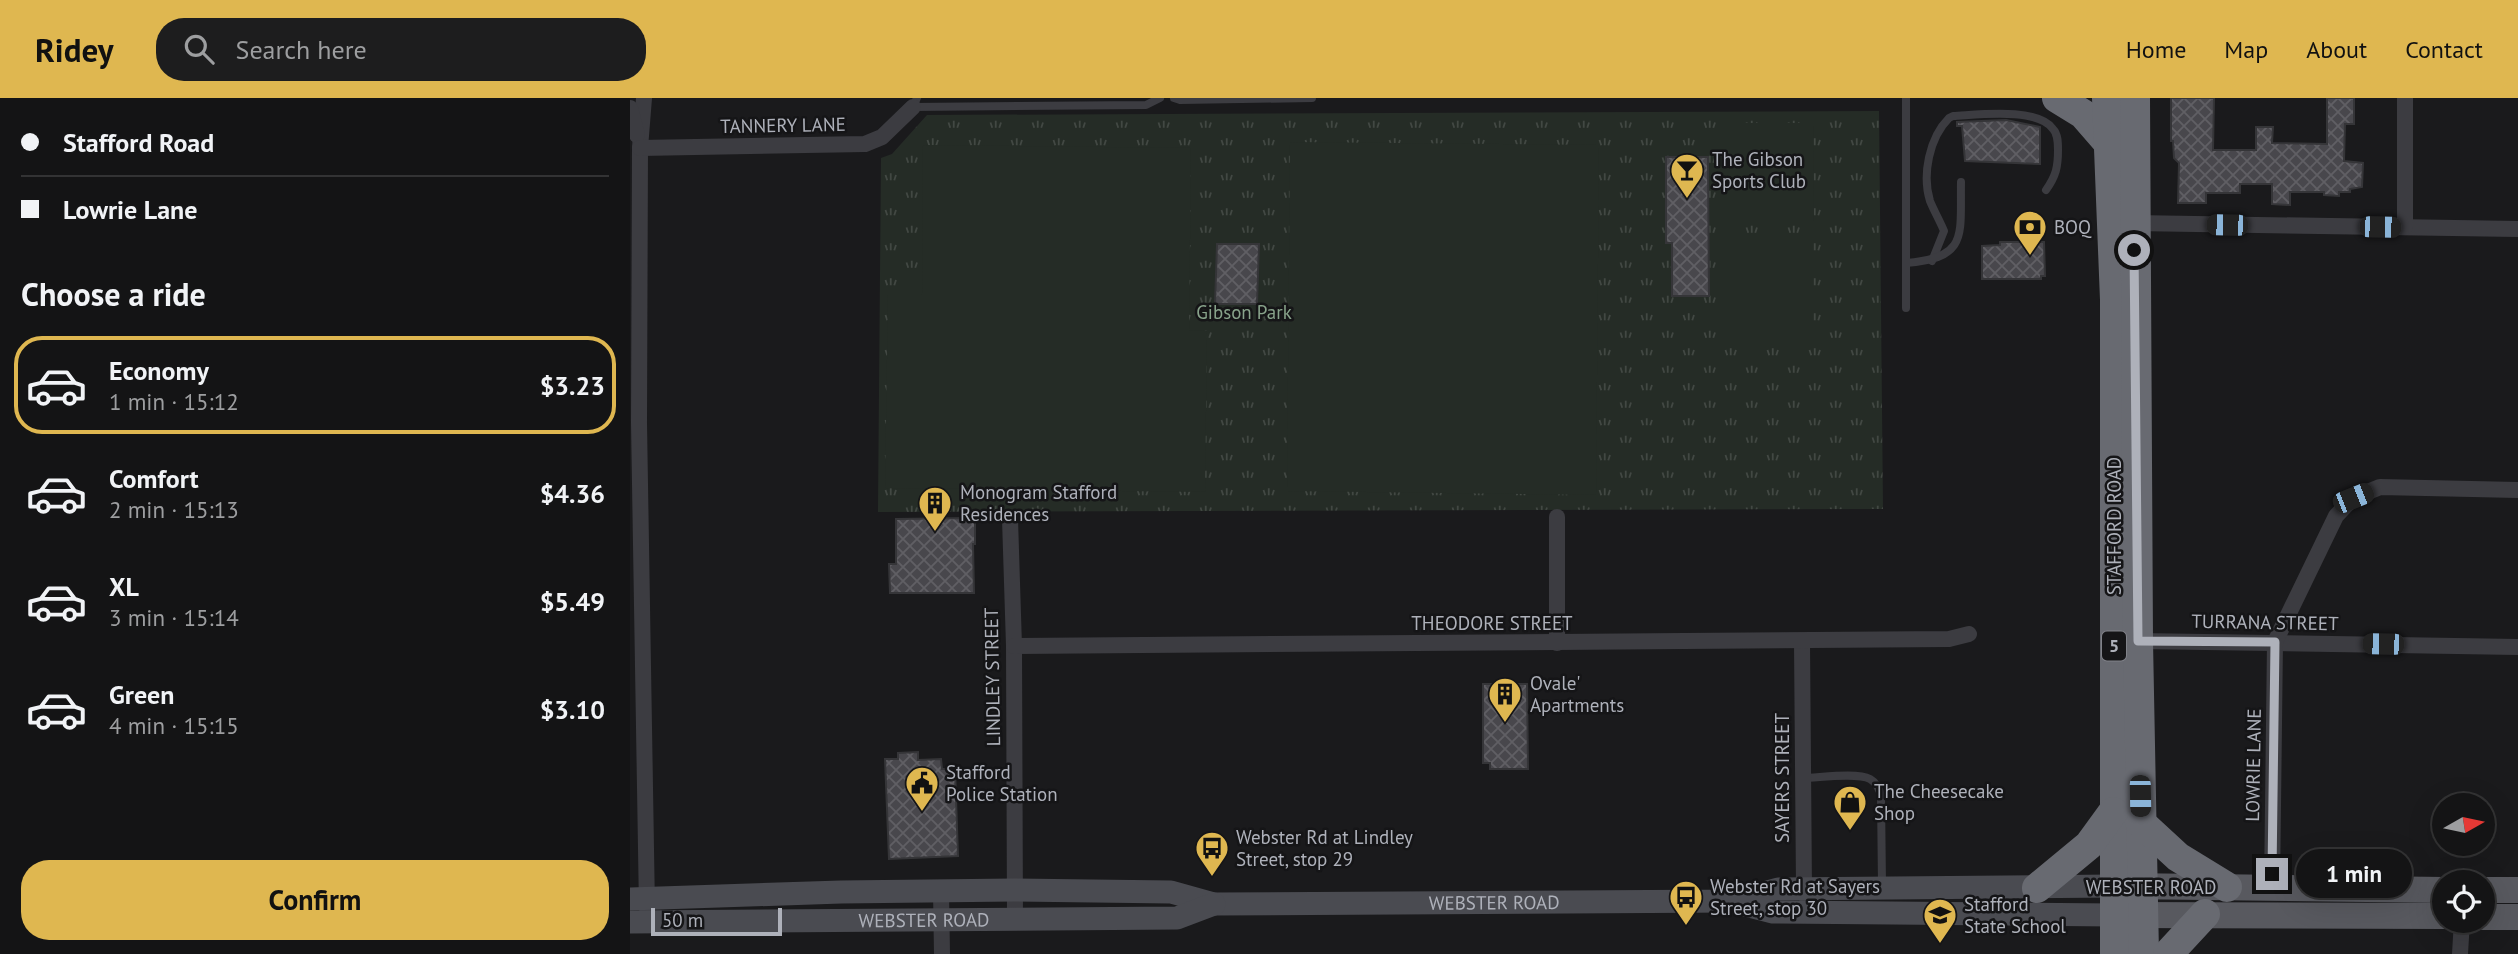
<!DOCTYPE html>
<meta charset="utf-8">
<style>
:root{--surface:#141415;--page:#1d1d1e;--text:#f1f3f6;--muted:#9d9ea0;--line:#333334;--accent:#dfb750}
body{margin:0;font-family:"PT Sans",sans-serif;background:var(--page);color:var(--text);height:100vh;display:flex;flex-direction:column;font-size:26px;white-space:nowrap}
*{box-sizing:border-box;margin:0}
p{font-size:23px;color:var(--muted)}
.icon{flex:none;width:38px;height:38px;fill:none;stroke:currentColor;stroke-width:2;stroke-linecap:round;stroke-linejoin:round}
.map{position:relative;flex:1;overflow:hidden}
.sheet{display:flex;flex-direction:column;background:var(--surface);width:630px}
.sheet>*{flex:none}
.banner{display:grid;align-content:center;height:154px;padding:0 21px;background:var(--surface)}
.needle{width:46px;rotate:81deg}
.tools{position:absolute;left:1802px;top:695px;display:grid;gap:14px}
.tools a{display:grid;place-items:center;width:63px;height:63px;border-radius:50%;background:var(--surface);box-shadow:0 7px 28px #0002,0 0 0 2px var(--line);font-size:35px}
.scale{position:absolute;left:21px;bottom:18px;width:131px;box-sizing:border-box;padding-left:7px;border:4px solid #aeb1ba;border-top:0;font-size:19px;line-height:24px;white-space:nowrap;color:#aeb1ba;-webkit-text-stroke:5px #151517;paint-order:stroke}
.end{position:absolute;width:32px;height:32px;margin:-16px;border:9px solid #aeb1ba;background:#111;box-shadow:0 0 0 4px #111}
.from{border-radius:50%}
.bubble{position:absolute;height:49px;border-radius:24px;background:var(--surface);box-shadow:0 7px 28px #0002,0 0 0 2px var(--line);font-size:23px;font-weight:800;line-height:49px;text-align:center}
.car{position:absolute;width:21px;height:42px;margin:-21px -10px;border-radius:9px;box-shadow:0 0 5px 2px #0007;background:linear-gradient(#222 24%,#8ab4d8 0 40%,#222 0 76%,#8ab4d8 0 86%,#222 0)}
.banner b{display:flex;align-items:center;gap:24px;height:66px;font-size:26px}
.banner b+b{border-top:2px solid var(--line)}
.banner i{width:18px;height:18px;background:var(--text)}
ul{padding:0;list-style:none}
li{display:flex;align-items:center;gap:21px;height:98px;margin:0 14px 10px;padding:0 7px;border:4px solid transparent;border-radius:28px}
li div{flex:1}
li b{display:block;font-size:26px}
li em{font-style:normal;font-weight:800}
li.current{border-color:var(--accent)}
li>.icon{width:63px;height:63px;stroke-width:1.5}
h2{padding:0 21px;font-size:32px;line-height:84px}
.button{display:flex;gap:14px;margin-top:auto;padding:14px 21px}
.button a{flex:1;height:80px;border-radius:28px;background:var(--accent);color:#111;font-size:28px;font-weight:800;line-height:80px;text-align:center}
header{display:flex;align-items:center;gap:42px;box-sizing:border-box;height:98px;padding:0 35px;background:var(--accent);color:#111}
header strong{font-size:33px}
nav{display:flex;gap:38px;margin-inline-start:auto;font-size:24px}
.search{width:490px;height:63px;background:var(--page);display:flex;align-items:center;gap:18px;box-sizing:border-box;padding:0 24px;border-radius:28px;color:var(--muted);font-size:26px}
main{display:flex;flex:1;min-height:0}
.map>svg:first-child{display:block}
.park{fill:url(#park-tufts)}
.garden{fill:#252c26}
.building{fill:url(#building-cross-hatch);stroke:#353538;stroke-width:2}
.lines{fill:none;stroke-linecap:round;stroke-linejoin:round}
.lane{stroke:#3c3c41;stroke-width:8}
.street{stroke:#3c3c41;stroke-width:16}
.secondary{stroke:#4a4b51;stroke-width:23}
.primary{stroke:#58595f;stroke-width:26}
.highway{stroke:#686a71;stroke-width:30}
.route{stroke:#aeb1ba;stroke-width:9}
.labels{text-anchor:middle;stroke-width:5;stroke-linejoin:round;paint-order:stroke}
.shield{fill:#151517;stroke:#808289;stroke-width:2}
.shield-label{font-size:18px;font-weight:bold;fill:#aeb1ba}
.street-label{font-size:19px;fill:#aeb1ba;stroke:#151517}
.poi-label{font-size:19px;fill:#aeb1ba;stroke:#151517;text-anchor:start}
.park-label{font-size:19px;fill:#88a38b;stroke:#151517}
</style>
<header>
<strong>Ridey</strong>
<div class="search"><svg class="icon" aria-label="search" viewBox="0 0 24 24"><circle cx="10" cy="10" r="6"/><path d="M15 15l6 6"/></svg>Search here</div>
<nav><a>Home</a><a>Map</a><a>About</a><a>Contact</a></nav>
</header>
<main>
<section class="sheet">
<div class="banner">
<b><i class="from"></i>Stafford Road</b>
<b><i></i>Lowrie Lane</b>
</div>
<h2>Choose a ride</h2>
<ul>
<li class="current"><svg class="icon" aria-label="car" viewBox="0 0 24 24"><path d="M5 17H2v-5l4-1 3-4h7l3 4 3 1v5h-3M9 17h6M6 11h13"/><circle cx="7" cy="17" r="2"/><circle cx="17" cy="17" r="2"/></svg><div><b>Economy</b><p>1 min · 15:12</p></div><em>$3.23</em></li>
<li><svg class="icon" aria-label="car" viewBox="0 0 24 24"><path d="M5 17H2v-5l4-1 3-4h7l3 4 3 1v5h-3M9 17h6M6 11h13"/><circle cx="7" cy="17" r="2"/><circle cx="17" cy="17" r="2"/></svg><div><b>Comfort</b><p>2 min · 15:13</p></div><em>$4.36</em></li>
<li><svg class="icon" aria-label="car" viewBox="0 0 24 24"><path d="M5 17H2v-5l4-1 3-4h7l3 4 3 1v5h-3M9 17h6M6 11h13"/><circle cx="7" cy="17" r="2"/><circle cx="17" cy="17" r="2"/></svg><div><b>XL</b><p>3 min · 15:14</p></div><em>$5.49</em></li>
<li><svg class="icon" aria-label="car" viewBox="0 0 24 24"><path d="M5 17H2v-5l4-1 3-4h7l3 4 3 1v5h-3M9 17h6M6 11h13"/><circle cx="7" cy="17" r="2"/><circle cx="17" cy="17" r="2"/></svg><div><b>Green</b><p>4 min · 15:15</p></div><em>$3.10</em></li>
</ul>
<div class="button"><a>Confirm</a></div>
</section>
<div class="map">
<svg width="1888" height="856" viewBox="0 0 1888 856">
<defs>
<pattern id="park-tufts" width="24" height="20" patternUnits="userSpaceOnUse" patternTransform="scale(1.75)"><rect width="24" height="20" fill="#252c26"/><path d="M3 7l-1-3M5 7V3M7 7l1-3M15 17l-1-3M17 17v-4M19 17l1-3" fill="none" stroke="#424843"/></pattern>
<pattern id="building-cross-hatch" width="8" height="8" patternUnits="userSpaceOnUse" patternTransform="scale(1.75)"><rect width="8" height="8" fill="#48474c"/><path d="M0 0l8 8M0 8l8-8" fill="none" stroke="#605f64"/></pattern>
</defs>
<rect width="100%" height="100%" fill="#1a1a1c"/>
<polygon class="park" points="1249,13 1253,411 248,414 251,60 262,56 297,17"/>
<g class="garden">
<polygon points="1090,25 1183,25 1184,126 1090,126"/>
<polygon points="660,44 969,47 966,397 657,393"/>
<polygon points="293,47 561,50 559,232 577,233 575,394 255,390 258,197 292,197"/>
<rect x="1090" y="144" width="93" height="101"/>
</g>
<g class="building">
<polygon points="1541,0 1584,0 1583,52 1626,52 1626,29 1643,29 1642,45 1697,46 1697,0 1724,0 1724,26 1715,26 1714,63 1733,65 1732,89 1720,91 1720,94 1709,94 1709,98 1694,97 1694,94 1660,94 1660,107 1642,106 1642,86 1610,86 1610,95 1576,95 1576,105 1548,105 1549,65 1544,60 1543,43 1541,43"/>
<polygon points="1376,22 1410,29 1410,66 1335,63 1332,28 1327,28 1327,24"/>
<polygon points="1036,59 1078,59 1079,198 1042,198 1042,145 1036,145"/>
<polygon points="1370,144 1414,144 1415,178 1411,178 1411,181 1352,181 1352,148 1370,147"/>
<polygon points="587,146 629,146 627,206 585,206"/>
<polygon points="339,420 339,424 345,423 345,446 343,446 344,495 260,495 259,466 266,466 266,421"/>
<polygon points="853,586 897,586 898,671 860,671 860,665 853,665"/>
<polygon points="288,654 288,662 311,661 312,671 325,671 328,758 259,761 255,661 268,661 268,655"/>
</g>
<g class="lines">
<g class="lane">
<polyline points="287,0 283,9 516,7 530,0"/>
<polyline points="544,0 550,2 682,0"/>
<path d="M1302,163L1314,133C1310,123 1304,113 1300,103C1292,77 1299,40 1319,20L1323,18C1347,17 1408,9 1423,31C1428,36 1428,45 1428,52C1428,69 1426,78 1416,92"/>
<path d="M1276,165C1339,160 1330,137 1331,84"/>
<polyline points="1276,210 1276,0"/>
<path d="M1173,680C1188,680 1227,674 1240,681C1247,685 1250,692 1251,699L1252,787"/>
</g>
<g class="street">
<polyline points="14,0 10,50 9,325 17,811"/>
<polyline points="0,10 7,37"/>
<polyline points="10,50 235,46 252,39 283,9"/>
<polyline points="1504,125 1888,131"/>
<polyline points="1775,129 1775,0"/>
<polyline points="927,419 927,545"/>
<polyline points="380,421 384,548 385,822"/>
<polyline points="1508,543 1888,549"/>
<polyline points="1172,544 1174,791 1177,800"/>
<polyline points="384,548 1319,541 1339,536"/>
<polyline points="1642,790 1645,544 1706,418 1723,400 1750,389 1888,392"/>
<polyline points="311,793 312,856"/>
<polyline points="1830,856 1832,822"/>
</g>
<g class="secondary">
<path id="s1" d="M0,801L211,794L384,792L541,794L584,806L1103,803L1148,791L1484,788"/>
<polyline points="1104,804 1143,814 1484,817"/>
<path id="s2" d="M0,824L547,820L584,806"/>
</g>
<g class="primary">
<polyline points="1493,788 1815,792"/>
<polyline points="1853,792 1888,792"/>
<polyline points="1493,817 1815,818"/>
<polyline points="1853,819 1888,819"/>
</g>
<g class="highway">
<polyline points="1427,0 1453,16 1480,47"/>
<polyline points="1477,0 1485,202 1485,856"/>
<polyline points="1505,0 1508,543 1514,856"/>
<polyline points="1510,724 1548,759 1597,789"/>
<polyline points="1407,790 1459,747 1483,714"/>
<polyline points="1538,856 1575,816"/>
</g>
</g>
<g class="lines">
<polyline class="route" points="1504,152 1508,543 1645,544 1642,776"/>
</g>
<defs>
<symbol id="bar-pin" viewBox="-11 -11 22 30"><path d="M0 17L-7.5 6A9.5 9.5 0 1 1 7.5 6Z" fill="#dfb750" stroke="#151517"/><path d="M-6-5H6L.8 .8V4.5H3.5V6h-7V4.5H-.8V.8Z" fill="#111"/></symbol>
<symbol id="bank-pin" viewBox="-11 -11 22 30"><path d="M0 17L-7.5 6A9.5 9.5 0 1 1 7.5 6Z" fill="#dfb750" stroke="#151517"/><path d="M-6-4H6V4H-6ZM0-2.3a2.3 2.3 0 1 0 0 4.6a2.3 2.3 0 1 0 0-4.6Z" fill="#111"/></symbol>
<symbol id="building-pin" viewBox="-11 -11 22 30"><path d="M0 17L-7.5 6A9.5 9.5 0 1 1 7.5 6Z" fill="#dfb750" stroke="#151517"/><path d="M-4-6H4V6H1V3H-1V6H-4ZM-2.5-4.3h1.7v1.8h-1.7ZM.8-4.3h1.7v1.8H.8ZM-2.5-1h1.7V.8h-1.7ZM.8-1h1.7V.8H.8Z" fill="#111"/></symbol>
<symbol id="civic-pin" viewBox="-11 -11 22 30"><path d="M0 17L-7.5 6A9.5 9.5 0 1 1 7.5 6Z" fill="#dfb750" stroke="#151517"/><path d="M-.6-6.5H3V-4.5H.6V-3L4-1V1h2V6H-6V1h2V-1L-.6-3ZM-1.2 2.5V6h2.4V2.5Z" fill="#111"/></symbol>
<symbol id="shop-pin" viewBox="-11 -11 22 30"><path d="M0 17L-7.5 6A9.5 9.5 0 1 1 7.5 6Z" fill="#dfb750" stroke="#151517"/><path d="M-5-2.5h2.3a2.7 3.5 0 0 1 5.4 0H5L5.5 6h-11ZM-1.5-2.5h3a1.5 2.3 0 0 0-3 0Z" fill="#111"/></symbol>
<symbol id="bus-pin" viewBox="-11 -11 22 30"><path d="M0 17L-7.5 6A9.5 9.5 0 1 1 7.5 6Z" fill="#dfb750" stroke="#151517"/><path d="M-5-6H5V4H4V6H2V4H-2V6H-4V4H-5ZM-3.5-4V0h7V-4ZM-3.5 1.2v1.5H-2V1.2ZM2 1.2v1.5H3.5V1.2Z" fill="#111"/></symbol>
<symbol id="school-pin" viewBox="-11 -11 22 30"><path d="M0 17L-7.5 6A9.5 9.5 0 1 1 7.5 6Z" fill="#dfb750" stroke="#151517"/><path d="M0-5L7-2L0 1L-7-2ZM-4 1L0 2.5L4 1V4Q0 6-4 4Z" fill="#111"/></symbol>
</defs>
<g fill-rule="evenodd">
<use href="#bar-pin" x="1038" y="53" width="38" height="52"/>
<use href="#bank-pin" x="1381" y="110" width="38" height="52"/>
<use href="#building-pin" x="286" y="386" width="38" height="52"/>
<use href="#building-pin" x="856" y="577" width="38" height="52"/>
<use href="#civic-pin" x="273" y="666" width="38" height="52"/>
<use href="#shop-pin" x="1201" y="685" width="38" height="52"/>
<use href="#bus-pin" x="563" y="731" width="38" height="52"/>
<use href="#bus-pin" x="1037" y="780" width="38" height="52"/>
<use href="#school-pin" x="1291" y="798" width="38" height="52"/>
</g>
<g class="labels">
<rect class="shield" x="1472" y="533.5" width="24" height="29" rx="5"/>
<g class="shield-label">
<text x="1484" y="554">5</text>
</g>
<g class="street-label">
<text transform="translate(153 27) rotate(-1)" y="7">TANNERY LANE</text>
<text transform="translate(1484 428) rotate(-90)" y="7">STAFFORD ROAD</text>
<text transform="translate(1635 524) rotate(1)" y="7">TURRANA STREET</text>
<text x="862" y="532">THEODORE STREET</text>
<text transform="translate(362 579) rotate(-91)" y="7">LINDLEY STREET</text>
<text transform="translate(1623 667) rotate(-89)" y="7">LOWRIE LANE</text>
<text transform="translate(1152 680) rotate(-90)" y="7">SAYERS STREET</text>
<text x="1521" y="796">WEBSTER ROAD</text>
<text dy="7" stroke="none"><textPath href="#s1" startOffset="866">WEBSTER ROAD</textPath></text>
<text dy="7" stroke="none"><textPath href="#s2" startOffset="294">WEBSTER ROAD</textPath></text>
</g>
<g class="poi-label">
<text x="1082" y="68">The Gibson<tspan x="1082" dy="22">Sports Club</tspan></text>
<text x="1424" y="136">BOQ</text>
<text x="330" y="401">Monogram Stafford<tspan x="330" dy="22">Residences</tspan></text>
<text x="900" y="592">Ovale'<tspan x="900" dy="22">Apartments</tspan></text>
<text x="316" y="681">Stafford<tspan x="316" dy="22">Police Station</tspan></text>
<text x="1244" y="700">The Cheesecake<tspan x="1244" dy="22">Shop</tspan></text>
<text x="606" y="746">Webster Rd at Lindley<tspan x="606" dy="22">Street, stop 29</tspan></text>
<text x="1080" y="795">Webster Rd at Sayers<tspan x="1080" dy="22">Street, stop 30</tspan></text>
<text x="1334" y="813">Stafford<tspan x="1334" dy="22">State School</tspan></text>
</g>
<g class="park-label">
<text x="614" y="221">Gibson Park</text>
</g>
</g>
</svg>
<div class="tools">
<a><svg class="needle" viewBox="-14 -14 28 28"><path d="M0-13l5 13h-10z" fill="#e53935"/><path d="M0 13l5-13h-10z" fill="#9d9ea0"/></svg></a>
<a><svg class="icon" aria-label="locate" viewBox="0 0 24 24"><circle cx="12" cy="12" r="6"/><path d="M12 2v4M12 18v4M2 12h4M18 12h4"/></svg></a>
</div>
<div class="scale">50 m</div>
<i class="end from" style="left:1504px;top:152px"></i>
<i class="end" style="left:1642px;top:776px"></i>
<div class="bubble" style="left:1666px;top:751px;width:116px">1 min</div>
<i class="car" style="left:1597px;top:127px;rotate:271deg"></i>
<i class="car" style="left:1750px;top:129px;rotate:91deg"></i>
<i class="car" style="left:1723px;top:400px;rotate:68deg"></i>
<i class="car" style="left:1753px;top:546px;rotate:271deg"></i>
<i class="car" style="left:1510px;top:698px;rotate:179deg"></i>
</div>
</main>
